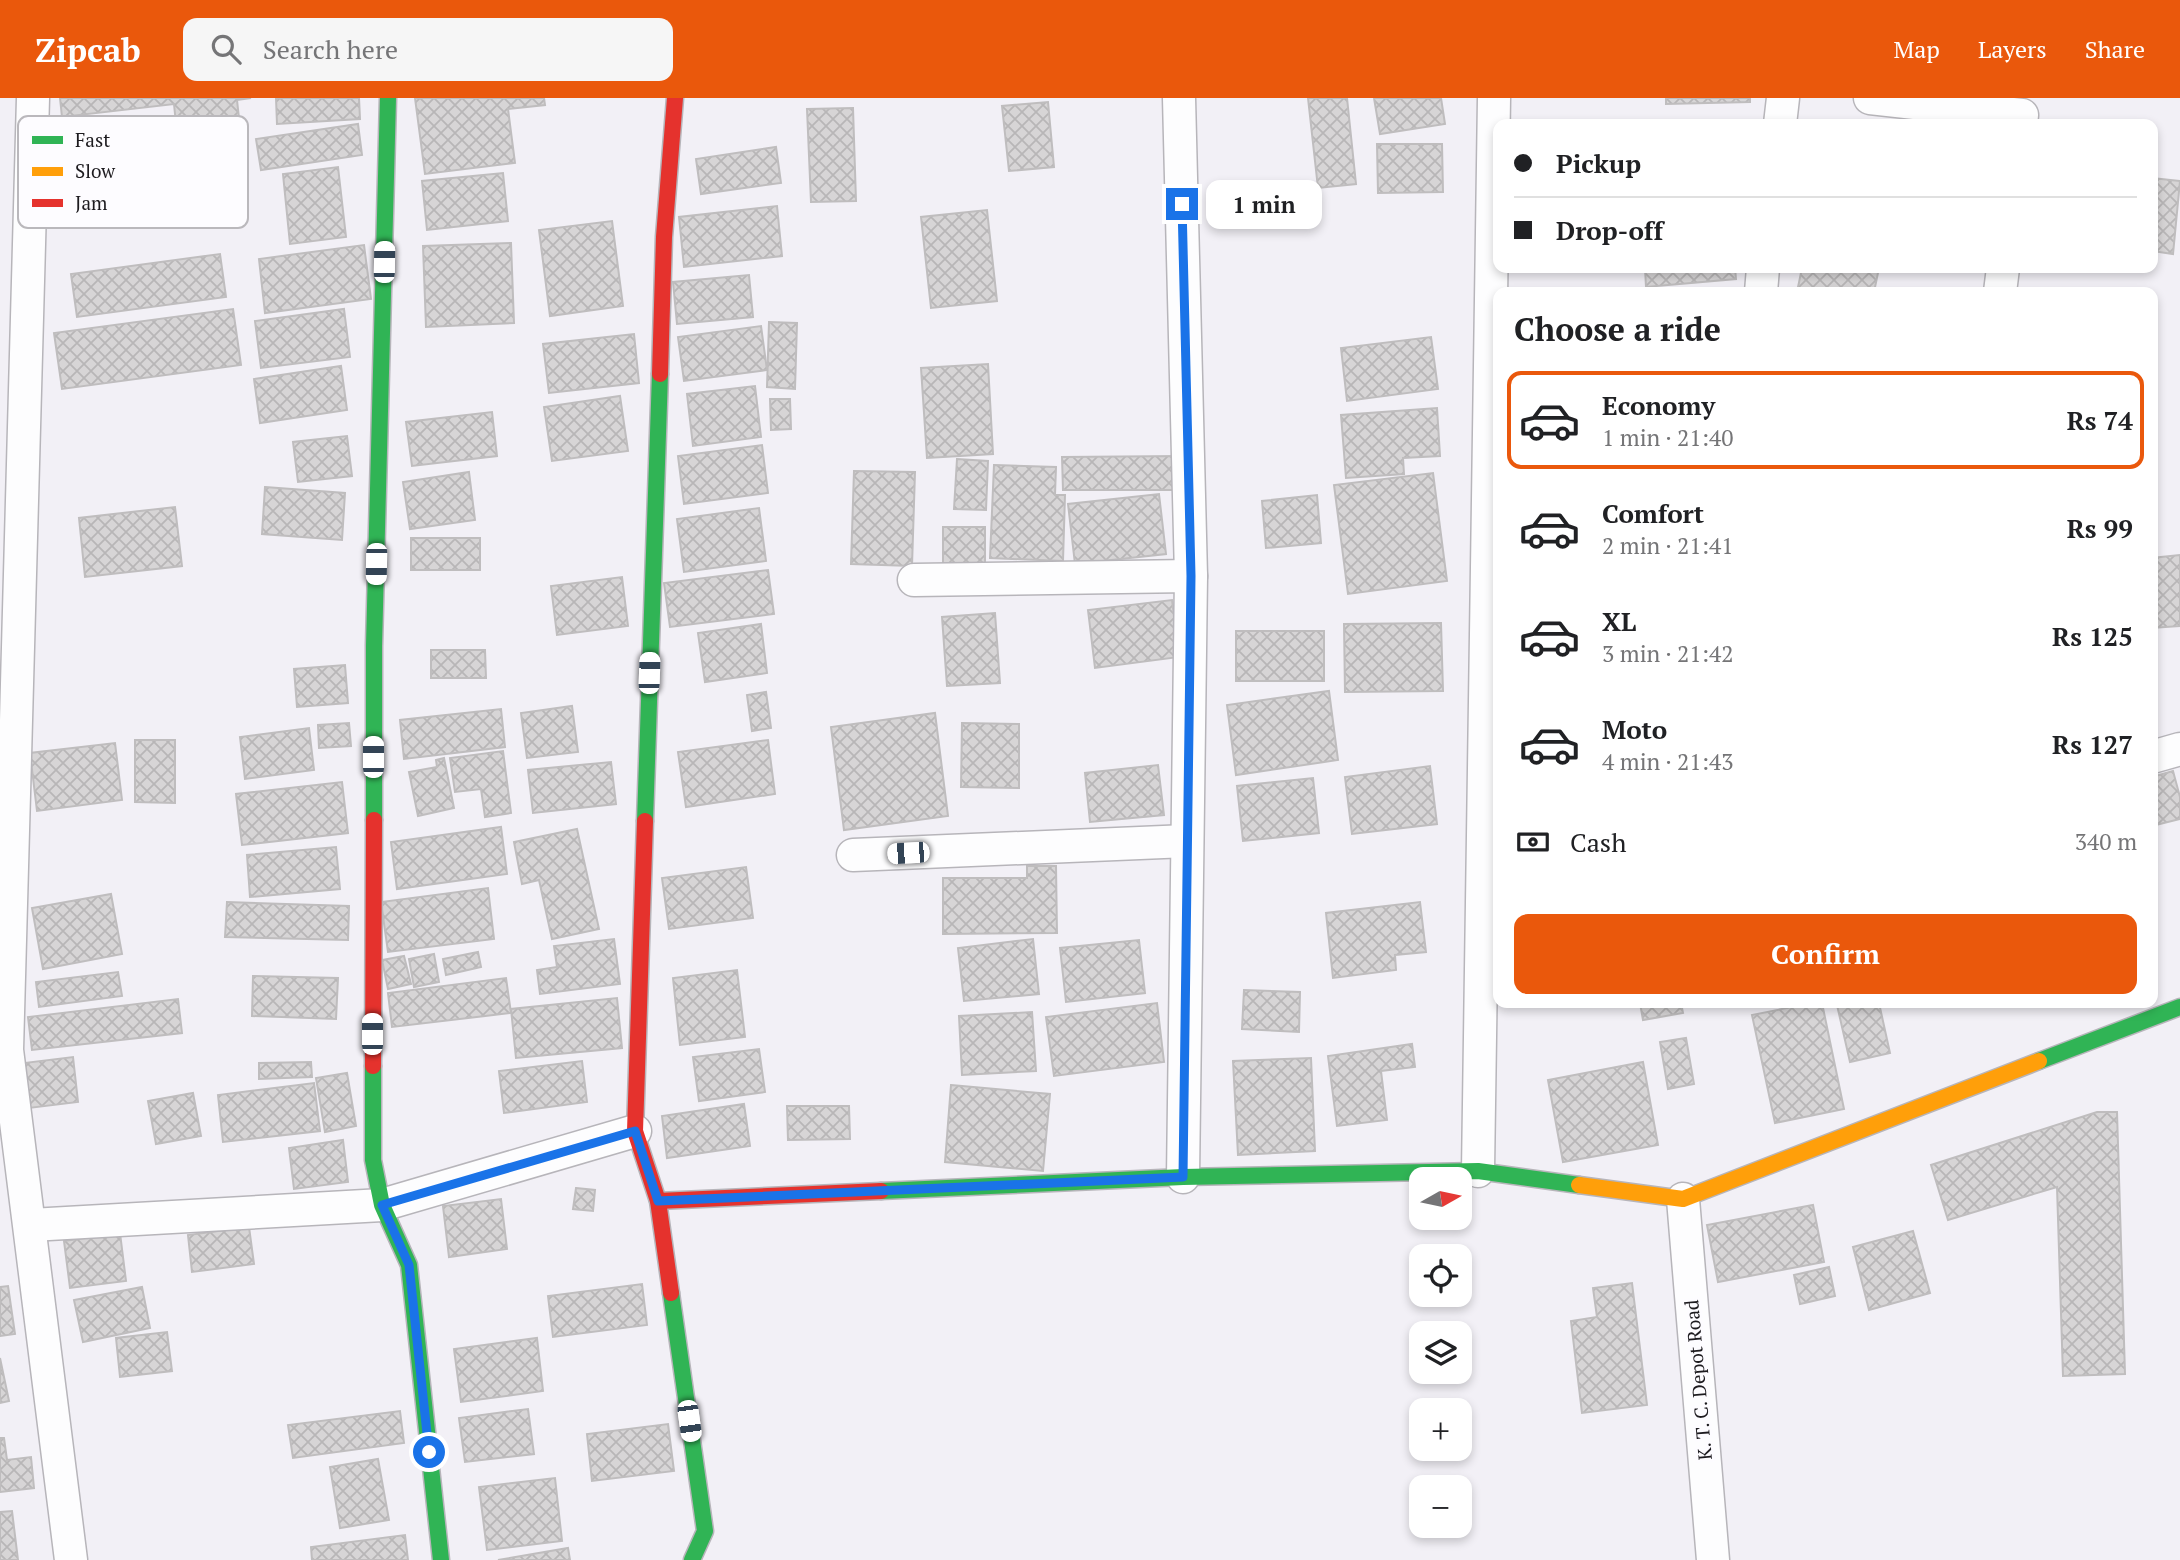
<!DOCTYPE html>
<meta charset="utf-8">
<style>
:root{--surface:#fff;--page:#f6f6f6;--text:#202124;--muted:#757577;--line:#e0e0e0;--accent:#ea580c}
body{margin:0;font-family:"PT Serif",serif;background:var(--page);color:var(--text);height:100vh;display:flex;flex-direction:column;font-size:26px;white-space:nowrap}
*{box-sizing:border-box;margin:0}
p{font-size:23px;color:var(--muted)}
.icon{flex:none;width:38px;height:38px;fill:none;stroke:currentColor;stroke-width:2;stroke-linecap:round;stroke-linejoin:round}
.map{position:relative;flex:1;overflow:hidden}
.panel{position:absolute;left:1493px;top:189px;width:665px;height:721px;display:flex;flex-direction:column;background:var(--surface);border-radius:14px;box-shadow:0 4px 10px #0003}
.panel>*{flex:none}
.banner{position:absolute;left:1493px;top:21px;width:665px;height:154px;border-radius:14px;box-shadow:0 4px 10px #0003;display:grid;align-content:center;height:154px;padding:0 21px;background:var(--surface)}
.needle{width:46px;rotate:81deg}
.controls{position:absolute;left:1409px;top:1069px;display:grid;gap:14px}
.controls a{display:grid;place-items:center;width:63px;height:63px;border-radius:14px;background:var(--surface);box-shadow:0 4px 10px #0003;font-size:35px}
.end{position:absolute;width:32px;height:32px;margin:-16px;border:9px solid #1a73e8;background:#fff;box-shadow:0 0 0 4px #fff}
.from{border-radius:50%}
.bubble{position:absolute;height:49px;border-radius:14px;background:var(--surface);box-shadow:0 4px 10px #0003;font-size:23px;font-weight:700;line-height:49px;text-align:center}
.car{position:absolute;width:21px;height:42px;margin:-21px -10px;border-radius:9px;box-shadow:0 0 5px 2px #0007;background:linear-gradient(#fff 24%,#345 0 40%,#fff 0 76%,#345 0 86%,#fff 0)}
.banner b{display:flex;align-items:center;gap:24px;height:66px;font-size:26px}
.banner b+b{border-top:2px solid var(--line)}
.banner i{width:18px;height:18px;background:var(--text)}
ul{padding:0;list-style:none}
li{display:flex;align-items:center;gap:21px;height:98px;margin:0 14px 10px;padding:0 7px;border:4px solid transparent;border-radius:14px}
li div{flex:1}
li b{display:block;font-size:26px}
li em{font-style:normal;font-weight:700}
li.on{border-color:var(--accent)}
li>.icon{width:63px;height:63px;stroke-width:1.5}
h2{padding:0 21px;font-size:32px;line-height:84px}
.pay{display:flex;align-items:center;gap:18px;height:77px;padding:0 21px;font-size:26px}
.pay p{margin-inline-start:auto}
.button{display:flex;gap:14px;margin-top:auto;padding:14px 21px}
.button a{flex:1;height:80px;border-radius:14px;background:var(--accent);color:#fff;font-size:28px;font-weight:700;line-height:80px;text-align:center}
header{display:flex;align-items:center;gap:42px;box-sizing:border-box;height:98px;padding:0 35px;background:var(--accent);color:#fff}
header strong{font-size:33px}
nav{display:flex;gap:38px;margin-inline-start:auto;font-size:24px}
.search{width:490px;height:63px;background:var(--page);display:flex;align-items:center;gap:18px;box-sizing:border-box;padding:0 24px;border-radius:14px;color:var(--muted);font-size:26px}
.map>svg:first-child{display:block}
.building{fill:url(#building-cross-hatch);stroke:#bfbdbe;stroke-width:2}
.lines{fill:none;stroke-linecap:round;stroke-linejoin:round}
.street-casing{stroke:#b7b5ba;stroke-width:35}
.fast-casing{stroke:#b7b5ba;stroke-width:19}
.slow-casing{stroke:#b7b5ba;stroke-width:19}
.jam-casing{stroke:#b7b5ba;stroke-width:19}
.street{stroke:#fdfdfe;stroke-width:32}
.fast{stroke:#30b455;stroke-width:16}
.slow{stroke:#ff9f0a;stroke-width:16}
.jam{stroke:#e5322d;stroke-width:16}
.route{stroke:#1a73e8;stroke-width:9}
.labels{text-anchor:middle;stroke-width:6;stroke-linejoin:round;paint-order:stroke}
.street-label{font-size:19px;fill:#1d1b1f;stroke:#fdfcff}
.key{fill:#fdfcff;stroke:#bab8bc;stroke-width:2}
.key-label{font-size:19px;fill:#1d1b1f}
</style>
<header>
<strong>Zipcab</strong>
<div class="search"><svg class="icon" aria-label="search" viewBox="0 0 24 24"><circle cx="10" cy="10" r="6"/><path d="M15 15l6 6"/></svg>Search here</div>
<nav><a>Map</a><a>Layers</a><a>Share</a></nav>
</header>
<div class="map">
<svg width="2180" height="1462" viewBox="0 0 2180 1462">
<defs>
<pattern id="building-cross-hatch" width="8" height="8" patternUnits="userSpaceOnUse" patternTransform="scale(1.75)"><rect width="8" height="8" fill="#d7d5d6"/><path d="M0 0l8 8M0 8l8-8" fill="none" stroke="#b8b6b7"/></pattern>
</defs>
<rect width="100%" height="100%" fill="#f2f0f6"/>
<g class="building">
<polygon points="60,0 251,0 237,2 240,29 177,36 174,6 62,19"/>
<polygon points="276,0 359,0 360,21 277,26"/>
<polygon points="415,0 544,0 545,7 508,11 515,65 425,76"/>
<polygon points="1308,0 1347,0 1356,86 1318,90"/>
<polygon points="1374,0 1441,0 1445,26 1380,36"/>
<polygon points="1666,0 1750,0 1750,4 1666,6"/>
<polygon points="1048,4 1054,69 1009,73 1002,8"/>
<polygon points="853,10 856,103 811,104 807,11"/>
<polygon points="358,26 362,57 261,72 256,41"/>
<polygon points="1377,46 1442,46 1443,94 1378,95"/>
<polygon points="776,49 781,85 701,96 696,61"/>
<polygon points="338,69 346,139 290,146 283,76"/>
<polygon points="503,75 508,123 427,132 422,83"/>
<polygon points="2152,80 2180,83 2173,156 2152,153"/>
<polygon points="777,108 782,158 684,169 679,119"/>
<polygon points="987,112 997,203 931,210 921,119"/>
<polygon points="612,123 623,208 550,218 539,132"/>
<polygon points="511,145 514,225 426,229 423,148"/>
<polygon points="364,147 371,201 265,215 259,161"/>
<polygon points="220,156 226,199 77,219 71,176"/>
<polygon points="1645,170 1735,170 1736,181 1646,189"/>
<polygon points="1802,170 1879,170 1874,194 1797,194"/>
<polygon points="749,177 753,219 677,226 673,184"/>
<polygon points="233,211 241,267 62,291 54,235"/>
<polygon points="344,211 350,259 261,270 255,223"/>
<polygon points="769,224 797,225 795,291 767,289"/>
<polygon points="761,228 767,272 684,283 678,239"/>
<polygon points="634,236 639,285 549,295 543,246"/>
<polygon points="1431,239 1438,291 1347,303 1341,250"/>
<polygon points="988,266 993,356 927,360 921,270"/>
<polygon points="341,268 347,312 260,325 254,281"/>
<polygon points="755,288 761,339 693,348 687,296"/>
<polygon points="620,298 628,353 552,363 544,309"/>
<polygon points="770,301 790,301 791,331 771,332"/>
<polygon points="1437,310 1440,358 1403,360 1404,376 1346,380 1341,317"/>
<polygon points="492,314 497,358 412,368 406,324"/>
<polygon points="347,338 352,378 298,384 293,344"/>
<polygon points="762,347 768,395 684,406 678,358"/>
<polygon points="1180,358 1180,392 1063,392 1062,359"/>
<polygon points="957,361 988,363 986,412 954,411"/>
<polygon points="994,367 1056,369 1055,397 1065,397 1063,463 990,460"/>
<polygon points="854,373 915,374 912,468 851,466"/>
<polygon points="469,374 475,422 410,431 403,384"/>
<polygon points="1433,375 1447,483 1348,496 1334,387"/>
<polygon points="265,389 345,395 342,442 262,436"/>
<polygon points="1159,396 1166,456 1075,466 1068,406"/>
<polygon points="1317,397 1321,445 1266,450 1262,403"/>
<polygon points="175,409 182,468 85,479 79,420"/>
<polygon points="759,410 766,463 684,474 677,421"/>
<rect x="943" y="429" width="42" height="38"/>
<rect x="411" y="440" width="69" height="32"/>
<polygon points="2180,457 2180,528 2152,530 2152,460"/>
<polygon points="768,472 774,516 670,529 664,485"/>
<polygon points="622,479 628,528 557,537 551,488"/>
<polygon points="1172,502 1179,559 1095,570 1088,512"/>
<polygon points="995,515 1000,585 947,588 942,519"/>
<polygon points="1441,525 1443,593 1345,594 1344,526"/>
<polygon points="761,526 767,575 705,584 698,535"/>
<rect x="1236" y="533" width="88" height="50"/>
<polygon points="431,552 485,552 486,580 431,580"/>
<polygon points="345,567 348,605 297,609 294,571"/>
<polygon points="1329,593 1338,662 1236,677 1227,607"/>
<polygon points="766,594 771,630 752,633 747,597"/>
<polygon points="572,608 578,654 527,660 521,615"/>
<polygon points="501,611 505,649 404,661 400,622"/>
<polygon points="935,615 948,718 844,732 831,629"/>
<polygon points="349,625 351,648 319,650 318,627"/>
<polygon points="962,625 1019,626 1019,690 961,689"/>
<polygon points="309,630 314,672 245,681 240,639"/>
<polygon points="135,642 175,642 175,705 135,704"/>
<polygon points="768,642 775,696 686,709 678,654"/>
<polygon points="115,645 122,702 37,713 30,655"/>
<polygon points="503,653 511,715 485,719 481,691 455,694 450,660"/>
<polygon points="444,660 454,710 418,718 409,674 437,669 436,662"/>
<polygon points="611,664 616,706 533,715 528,672"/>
<polygon points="1158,667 1164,717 1090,724 1085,675"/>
<polygon points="1430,668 1437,726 1352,736 1345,679"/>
<polygon points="2173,673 2180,699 2180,721 2152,728 2152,679"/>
<polygon points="1313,680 1319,735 1243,743 1237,688"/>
<polygon points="342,684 348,735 242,747 236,696"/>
<polygon points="501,729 507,776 397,791 391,744"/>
<polygon points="577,731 599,831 552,841 539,782 522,786 514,744"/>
<polygon points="336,749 340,791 250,799 247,757"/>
<polygon points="1027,768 1056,768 1057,835 943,836 943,780 1027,780"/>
<polygon points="746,769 753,820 669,831 662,780"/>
<polygon points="488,790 494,841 388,854 381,804"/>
<polygon points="111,796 122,856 43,871 32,810"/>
<polygon points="227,804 349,808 348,842 225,839"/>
<polygon points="1420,804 1426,854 1395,857 1396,872 1333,880 1326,815"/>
<polygon points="614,841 620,886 540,896 537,872 557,869 554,848"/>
<polygon points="1033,841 1039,896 964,903 958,850"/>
<polygon points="1139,842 1145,895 1066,904 1060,850"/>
<polygon points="478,854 481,869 446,877 443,861"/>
<polygon points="434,856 439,884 414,889 409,861"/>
<polygon points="404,858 411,886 388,891 382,862"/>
<polygon points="737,872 745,939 680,947 673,880"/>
<polygon points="118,874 122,898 39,909 36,884"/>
<polygon points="253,878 338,880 336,921 252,918"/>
<polygon points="506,880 511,915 392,929 388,895"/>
<polygon points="1244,892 1300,894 1299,934 1242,931"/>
<polygon points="617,900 622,950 516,960 511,911"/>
<polygon points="178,901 182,935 32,952 28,919"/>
<polygon points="1157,905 1164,964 1054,978 1046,919"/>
<polygon points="1640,905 1681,905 1683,915 1643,922"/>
<polygon points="1812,905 1822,905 1844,1011 1775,1025 1752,917"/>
<polygon points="1848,905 1879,905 1890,955 1850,964 1837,907"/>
<polygon points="1032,914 1036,973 962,977 959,918"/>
<polygon points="1686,940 1694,986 1668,991 1660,944"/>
<polygon points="1412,946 1415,969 1381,973 1387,1022 1337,1028 1328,958"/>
<polygon points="759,951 765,994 699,1003 693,959"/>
<polygon points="73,959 78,1004 29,1010 24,965"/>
<polygon points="1311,960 1315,1053 1238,1057 1233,963"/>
<polygon points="582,963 587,1004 504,1015 499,973"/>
<polygon points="311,964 312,979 259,981 259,965"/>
<polygon points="1643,964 1658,1047 1563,1064 1548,982"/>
<polygon points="347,975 356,1028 325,1034 316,980"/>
<polygon points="314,985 320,1033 223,1044 218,997"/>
<polygon points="951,987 1050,996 1043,1073 945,1064"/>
<polygon points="193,995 201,1038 156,1046 148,1003"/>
<polygon points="744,1006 750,1048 667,1060 662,1018"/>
<polygon points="787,1008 849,1008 850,1041 788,1042"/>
<polygon points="2097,1014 2117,1014 2125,1276 2063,1278 2057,1089 1948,1122 1931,1067"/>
<polygon points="343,1042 348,1084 294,1091 289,1050"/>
<polygon points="576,1090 595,1092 593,1113 573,1111"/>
<polygon points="501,1101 507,1151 449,1159 443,1108"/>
<polygon points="1813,1107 1824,1164 1718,1184 1707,1127"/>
<polygon points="249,1129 254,1166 192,1174 188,1137"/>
<polygon points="1913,1133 1930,1195 1869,1212 1853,1149"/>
<polygon points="120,1135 126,1183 70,1190 64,1143"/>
<polygon points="1829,1169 1835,1198 1800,1206 1794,1177"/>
<polygon points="1632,1185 1647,1307 1582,1315 1571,1223 1597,1219 1593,1190"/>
<polygon points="642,1186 647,1227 553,1239 548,1198"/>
<polygon points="8,1188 15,1236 0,1238 0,1189"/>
<polygon points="142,1189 150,1230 83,1244 74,1202"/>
<polygon points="167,1234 172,1273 120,1279 116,1240"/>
<polygon points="537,1240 543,1293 461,1304 454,1251"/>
<polygon points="0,1260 9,1303 0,1305"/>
<polygon points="528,1311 534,1356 465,1364 459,1320"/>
<polygon points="400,1313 404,1345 293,1360 288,1327"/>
<polygon points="668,1326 674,1373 592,1383 587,1336"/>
<polygon points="0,1340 4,1340 7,1362 31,1359 34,1390 0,1394"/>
<polygon points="378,1361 389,1422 340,1430 330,1369"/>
<polygon points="555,1380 562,1443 487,1452 479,1389"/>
<polygon points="12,1413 18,1462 0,1462 0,1414"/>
<polygon points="405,1437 408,1462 312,1462 311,1449"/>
<polygon points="568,1450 570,1462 498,1462"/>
</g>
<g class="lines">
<defs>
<g id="street">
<polyline points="33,0 7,952 71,1462"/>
<polyline points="1179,0 1191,478 1183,1079"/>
<polyline points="1870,0 2022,17 2021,26"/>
<polyline points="1780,26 1783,0"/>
<polyline points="1761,194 1763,170"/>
<polyline points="2000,194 2003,170"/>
<polyline points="914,482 1191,478"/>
<polyline points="2152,659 2180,651"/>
<polyline points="853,757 1187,743"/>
<polyline points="1478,1073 1494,0"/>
<polyline points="1683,1101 1713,1462"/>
<polyline points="31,1127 382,1107 635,1033"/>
</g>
<g id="fast">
<polyline points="374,722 374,548 388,0"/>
<polyline points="645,723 660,276"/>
<polyline points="2039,963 2180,909"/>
<polyline points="373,968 373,1062 382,1107 409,1167 441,1462"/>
<polyline points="881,1093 1183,1079 1478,1073 1579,1087"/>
<polyline points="671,1195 705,1433 692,1462"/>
</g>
<polyline id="slow" points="1579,1087 1683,1101 2039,963"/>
<g id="jam">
<polyline points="660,276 664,139 675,0"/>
<polyline points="645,723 635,1033 658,1103 671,1195"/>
<polyline points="373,968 374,722"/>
<polyline points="658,1103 881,1093"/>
</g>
</defs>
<use href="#street" class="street-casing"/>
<use href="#fast" class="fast-casing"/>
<use href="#slow" class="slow-casing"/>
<use href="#jam" class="jam-casing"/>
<use href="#street" class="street"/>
<use href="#fast" class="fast"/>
<use href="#slow" class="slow"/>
<use href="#jam" class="jam"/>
</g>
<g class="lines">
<polyline class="route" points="429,1354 409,1167 382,1107 635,1033 658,1103 1183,1079 1191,478 1182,106"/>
</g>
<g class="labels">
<g class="street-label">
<text transform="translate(1698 1282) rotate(-95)" y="7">K. T. C. Depot Road</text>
</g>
</g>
<rect x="18" y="18" width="230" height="112" rx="10" class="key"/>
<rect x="32" y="38" width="31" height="8" fill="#30b455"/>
<rect x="32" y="69" width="31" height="9" fill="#ff9f0a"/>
<rect x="32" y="101" width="31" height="8" fill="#e5322d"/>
<g class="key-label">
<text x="75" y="49">Fast</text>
<text x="75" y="80">Slow</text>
<text x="75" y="112">Jam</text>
</g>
</svg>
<div class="controls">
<a><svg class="needle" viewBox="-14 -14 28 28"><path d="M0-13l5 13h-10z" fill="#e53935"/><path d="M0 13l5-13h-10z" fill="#757577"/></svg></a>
<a><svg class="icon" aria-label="locate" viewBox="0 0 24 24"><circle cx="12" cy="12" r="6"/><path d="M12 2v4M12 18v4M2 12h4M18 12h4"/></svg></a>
<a><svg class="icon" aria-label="layers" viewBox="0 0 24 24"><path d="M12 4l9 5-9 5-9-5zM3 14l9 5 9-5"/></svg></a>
<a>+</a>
<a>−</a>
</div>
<i class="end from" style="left:429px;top:1354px"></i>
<i class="end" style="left:1182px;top:106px"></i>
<div class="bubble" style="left:1206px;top:82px;width:116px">1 min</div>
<i class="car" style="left:384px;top:164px;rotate:1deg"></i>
<i class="car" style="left:376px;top:466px;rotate:181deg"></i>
<i class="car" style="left:649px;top:575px;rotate:2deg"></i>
<i class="car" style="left:373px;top:659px;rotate:0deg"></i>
<i class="car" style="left:908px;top:755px;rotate:267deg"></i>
<i class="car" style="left:372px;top:936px;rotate:0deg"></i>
<i class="car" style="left:689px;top:1323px;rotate:172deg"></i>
<div class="banner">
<b><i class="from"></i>Pickup</b>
<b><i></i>Drop-off</b>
</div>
<section class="panel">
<h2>Choose a ride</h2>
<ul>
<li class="on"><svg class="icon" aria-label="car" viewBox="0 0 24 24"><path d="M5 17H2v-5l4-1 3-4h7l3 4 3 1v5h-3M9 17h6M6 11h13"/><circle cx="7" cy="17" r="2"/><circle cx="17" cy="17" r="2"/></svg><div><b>Economy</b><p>1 min · 21:40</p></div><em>Rs 74</em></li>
<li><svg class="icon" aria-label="car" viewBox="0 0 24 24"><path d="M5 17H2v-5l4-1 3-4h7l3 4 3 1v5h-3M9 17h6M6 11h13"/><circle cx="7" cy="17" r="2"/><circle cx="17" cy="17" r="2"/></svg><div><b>Comfort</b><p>2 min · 21:41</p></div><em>Rs 99</em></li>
<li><svg class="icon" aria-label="car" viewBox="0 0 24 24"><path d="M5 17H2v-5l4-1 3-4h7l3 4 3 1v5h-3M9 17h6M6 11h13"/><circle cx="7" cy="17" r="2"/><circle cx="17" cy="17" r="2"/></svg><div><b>XL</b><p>3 min · 21:42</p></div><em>Rs 125</em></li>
<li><svg class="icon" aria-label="car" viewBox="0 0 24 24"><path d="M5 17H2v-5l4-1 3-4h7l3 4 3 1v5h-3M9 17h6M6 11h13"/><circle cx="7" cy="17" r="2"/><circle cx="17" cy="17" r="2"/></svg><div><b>Moto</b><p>4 min · 21:43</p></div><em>Rs 127</em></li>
</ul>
<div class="pay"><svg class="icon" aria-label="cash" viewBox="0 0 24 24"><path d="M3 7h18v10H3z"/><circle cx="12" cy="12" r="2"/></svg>Cash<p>340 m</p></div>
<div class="button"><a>Confirm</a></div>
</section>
</div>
